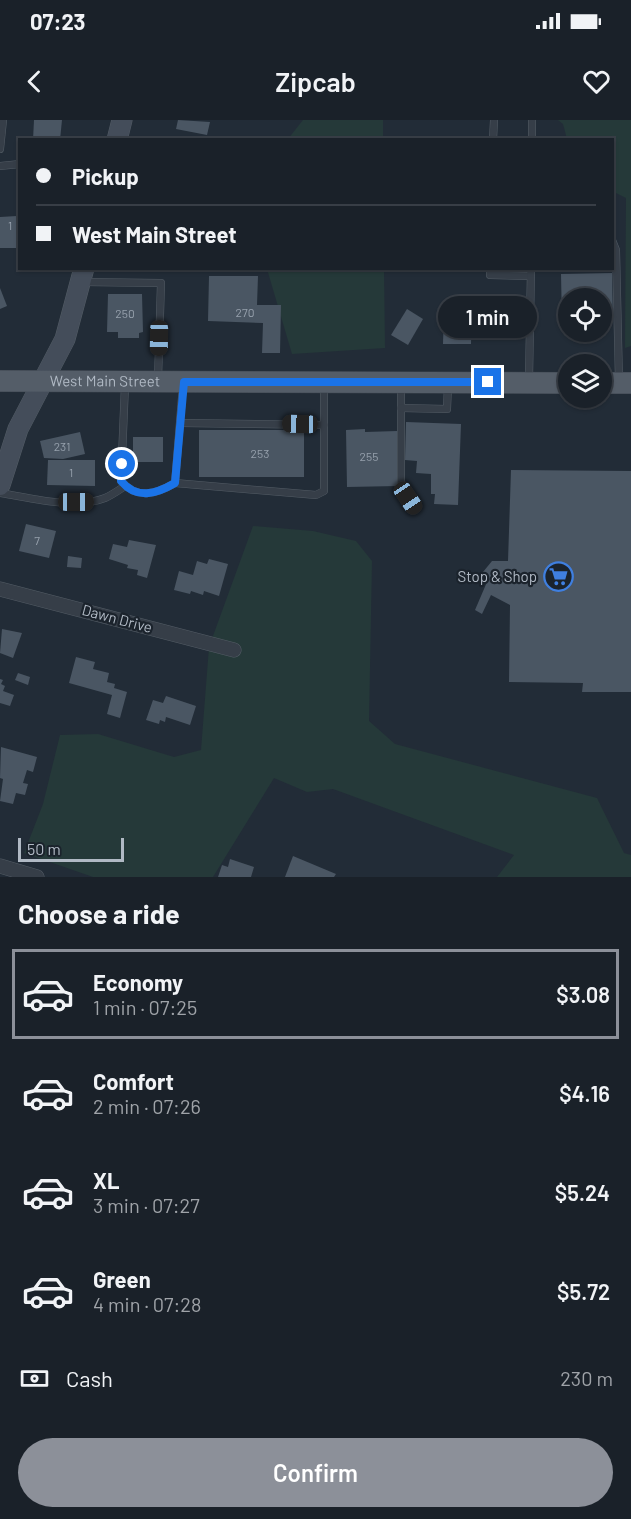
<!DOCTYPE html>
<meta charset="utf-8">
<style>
:root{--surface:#1a2129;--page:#272e35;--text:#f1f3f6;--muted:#9fa3a8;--line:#383e46;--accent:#8c9099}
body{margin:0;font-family:Barlow,sans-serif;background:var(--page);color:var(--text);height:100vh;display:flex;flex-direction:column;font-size:22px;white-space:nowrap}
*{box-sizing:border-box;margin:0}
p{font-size:20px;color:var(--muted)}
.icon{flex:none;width:33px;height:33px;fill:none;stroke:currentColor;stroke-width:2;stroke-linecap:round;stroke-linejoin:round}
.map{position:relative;height:757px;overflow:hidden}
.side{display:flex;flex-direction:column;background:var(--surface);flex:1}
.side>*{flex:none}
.banner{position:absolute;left:18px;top:18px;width:596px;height:132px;border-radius:0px;box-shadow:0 2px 4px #0004,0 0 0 2px var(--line);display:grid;align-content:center;height:132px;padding:0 18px;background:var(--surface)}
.controls{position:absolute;left:558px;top:168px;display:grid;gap:12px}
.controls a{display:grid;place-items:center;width:54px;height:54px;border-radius:50%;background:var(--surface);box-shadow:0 2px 4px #0004,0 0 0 2px var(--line);font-size:30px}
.scale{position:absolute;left:18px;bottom:15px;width:106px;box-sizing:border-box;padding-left:6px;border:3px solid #b0b9c4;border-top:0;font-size:16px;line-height:21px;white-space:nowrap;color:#b0b9c4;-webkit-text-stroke:4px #1b232c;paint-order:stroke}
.end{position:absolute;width:27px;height:27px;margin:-14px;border:8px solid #1a73e8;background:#fff;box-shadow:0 0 0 3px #fff}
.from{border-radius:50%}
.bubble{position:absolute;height:42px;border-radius:21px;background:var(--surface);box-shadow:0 2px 4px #0004,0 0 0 2px var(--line);font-size:20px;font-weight:600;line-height:42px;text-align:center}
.car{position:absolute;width:18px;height:36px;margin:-18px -9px;border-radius:8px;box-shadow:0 0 4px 2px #0007;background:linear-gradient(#222 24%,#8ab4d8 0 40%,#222 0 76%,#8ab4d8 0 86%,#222 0)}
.banner b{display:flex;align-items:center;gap:21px;height:57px;font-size:22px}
.banner b+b{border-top:2px solid var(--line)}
.banner i{width:15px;height:15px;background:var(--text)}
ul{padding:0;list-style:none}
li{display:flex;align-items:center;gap:18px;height:90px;margin:0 12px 9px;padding:0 6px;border:3px solid transparent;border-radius:0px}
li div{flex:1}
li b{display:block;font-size:22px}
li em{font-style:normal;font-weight:600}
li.on{border-color:var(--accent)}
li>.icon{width:54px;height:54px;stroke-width:1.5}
h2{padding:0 18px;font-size:27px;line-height:72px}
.pay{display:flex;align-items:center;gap:15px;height:66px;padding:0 18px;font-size:22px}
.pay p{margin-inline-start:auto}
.primary-button{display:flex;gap:12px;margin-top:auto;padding:12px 18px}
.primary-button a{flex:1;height:69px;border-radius:36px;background:var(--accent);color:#fff;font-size:24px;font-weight:600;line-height:69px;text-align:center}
.status{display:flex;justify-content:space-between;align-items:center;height:42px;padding:0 30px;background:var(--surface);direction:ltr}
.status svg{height:16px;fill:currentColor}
header{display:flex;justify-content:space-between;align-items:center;height:78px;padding:0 18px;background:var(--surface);font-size:27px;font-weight:600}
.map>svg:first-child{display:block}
.green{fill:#253939}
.building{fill:#4a5663}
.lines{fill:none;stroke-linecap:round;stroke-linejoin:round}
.lane-casing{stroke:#535c65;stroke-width:8}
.street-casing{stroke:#535c65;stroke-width:15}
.secondary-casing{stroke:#535c65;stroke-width:21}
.primary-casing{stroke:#3f4751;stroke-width:22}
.lane{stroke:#363e48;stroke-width:7}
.street{stroke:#363e48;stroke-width:14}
.secondary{stroke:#444d5a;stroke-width:20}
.primary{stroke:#545d68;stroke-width:21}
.route{stroke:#1a73e8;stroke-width:8}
.labels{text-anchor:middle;stroke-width:4.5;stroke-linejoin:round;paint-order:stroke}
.number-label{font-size:12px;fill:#96a0ac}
.street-label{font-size:15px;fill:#b0b9c4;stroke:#1b232c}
.poi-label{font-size:15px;fill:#b0b9c4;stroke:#1b232c;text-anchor:end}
</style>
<div class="status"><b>07:23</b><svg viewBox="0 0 49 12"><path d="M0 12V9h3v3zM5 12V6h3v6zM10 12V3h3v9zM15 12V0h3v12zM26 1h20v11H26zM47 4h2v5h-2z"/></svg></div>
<header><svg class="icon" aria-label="back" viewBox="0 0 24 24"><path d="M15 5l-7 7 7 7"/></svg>Zipcab<svg class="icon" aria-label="heart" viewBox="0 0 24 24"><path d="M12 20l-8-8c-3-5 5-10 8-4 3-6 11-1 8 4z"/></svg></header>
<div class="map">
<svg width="631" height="757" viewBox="0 0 631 757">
<rect width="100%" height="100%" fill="#222c37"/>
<g class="green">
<polygon points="303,0 383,0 383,19 288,19"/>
<polygon points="558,0 631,0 631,226 625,228 626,78 612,71 612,20 567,19 563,4"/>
<polygon points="267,149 384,149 385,228 292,234"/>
<polygon points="253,406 313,411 356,421 372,441 369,601 395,624 597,678 624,733 631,735 631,757 497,757 514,735 333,669 307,672 274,658 213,757 93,757 24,733 43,684 60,615 98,614 174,637 201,630 209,527"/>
</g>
<g class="building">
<polygon points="34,0 62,0 60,20 33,20"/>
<polygon points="178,0 210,2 207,15 176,9"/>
<rect x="402" y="17" width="67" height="3"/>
<polygon points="17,96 20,96 17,128 0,128 0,97"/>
<polygon points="612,153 613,202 602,202 602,178 568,178 568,203 562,203 561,154"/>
<polygon points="209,156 258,156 257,185 281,185 280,233 262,233 263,203 208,201"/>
<polygon points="0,168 7,186 0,189"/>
<polygon points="108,174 142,174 143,212 139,213 139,218 118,218 118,212 107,212"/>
<polygon points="407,189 423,199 408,225 391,215"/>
<polygon points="444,189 472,190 471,224 443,224"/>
<polygon points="406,302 461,304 458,385 434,384 435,374 431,374 431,354 416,353 417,341 405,340"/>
<polygon points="365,309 365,312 397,311 398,366 347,367 346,310"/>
<rect x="199" y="310" width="105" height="47"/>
<polygon points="80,312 85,334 63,339 44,338 40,321"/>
<rect x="133" y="317" width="30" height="25"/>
<polygon points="48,340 95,340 95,366 47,365"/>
<polygon points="511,350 631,351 631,572 582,572 583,563 509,562 510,485 491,475 482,494 475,490 487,462 483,452 492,441 508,441"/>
<polygon points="26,404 56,411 49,438 19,431"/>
<polygon points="129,420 156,425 147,458 137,455 138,450 127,448 128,445 109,439 113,424 127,427"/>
<polygon points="68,436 82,438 81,448 67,447"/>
<polygon points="209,439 228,444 219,476 204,471 203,475 191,471 190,474 174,470 179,451 193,455 197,441 207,444"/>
<polygon points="2,509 22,513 13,538 0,533"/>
<polygon points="76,537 95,542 93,549 109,553 107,562 115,564 114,568 127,572 120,598 107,594 112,575 69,563"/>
<polygon points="18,553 30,557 28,565 15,560"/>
<polygon points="0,559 3,560 1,564 5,566 3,571 14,575 10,586 0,583"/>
<polygon points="166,576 196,586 190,605 166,597 165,602 160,600 159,604 146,600 153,580 163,583"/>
<polygon points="1,627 37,637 33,652 27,650 23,663 28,664 25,675 16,673 13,684 0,681 3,659 0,658"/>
<polygon points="293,736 336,754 334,757 285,757"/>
<polygon points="230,739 254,747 251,757 218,757 222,745 228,747"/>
</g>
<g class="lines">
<defs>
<g id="lane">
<polyline points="493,20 494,0"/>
<polyline points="532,20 532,0"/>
<polyline points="0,29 3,0"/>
<polyline points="0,46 20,44"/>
<polyline points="612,120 616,130 619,261"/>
<polyline points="490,148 490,155 530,156"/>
<polyline points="82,162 161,163 158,259"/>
<polyline points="529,260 531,148"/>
<path d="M125,265L121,361C137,380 156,374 175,363L183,265"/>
<polyline points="401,266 401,368 415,388"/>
<polyline points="401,288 447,289 448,265"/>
<polyline points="180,303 324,305"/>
<polyline points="175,363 316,375 324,371 324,265"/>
<path d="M0,373C31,378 74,390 105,378C112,375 119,370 125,366"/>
</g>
<g id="street">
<polyline points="0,469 234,530"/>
<polyline points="0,746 37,757"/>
</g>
<g id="secondary">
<polyline points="117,20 122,0"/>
<polyline points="0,365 18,309 65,219 84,148"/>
</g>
<g id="primary">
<path id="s1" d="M0,261L568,263"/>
<polyline points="602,263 631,263"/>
</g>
</defs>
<use href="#lane" class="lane-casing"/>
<use href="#street" class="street-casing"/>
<use href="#secondary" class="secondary-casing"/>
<use href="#primary" class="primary-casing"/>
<use href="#lane" class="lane"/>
<use href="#street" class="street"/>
<use href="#secondary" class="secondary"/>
<use href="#primary" class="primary"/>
</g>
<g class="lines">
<path class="route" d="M122,344L121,361C137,380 156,374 175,363L184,262H488"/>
</g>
<defs>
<symbol id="supermarket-ring" viewBox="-11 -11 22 22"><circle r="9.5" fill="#1b232c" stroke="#3f7fe0" stroke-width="1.5"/><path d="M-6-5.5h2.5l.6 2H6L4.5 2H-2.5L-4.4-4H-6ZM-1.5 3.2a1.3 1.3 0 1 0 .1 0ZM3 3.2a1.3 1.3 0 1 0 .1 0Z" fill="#3f7fe0"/></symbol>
</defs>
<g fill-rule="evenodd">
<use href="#supermarket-ring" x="542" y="440" width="33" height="33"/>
</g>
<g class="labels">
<g class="number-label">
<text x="10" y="110">1</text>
<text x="245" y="197">270</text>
<text x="125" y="198">250</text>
<text x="62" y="331">231</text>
<text x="260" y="338">253</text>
<text x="369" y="341">255</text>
<text x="71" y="357">1</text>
<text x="37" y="425">7</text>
</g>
<g class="street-label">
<text dy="5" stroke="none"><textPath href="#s1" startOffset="105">West Main Street</textPath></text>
<text transform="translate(117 499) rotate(15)" y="5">Dawn Drive</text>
</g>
<g class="poi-label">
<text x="537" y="462">Stop &amp; Shop</text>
</g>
</g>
</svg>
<div class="controls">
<a><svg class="icon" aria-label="locate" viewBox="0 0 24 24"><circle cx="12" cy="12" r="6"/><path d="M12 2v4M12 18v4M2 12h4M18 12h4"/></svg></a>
<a><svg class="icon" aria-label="layers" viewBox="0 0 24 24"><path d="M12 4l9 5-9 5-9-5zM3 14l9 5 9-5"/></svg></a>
</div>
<div class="scale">50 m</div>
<i class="end from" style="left:122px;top:344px"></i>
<i class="end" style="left:488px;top:262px"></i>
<div class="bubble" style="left:438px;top:176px;width:99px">1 min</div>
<i class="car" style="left:159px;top:218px;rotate:181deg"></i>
<i class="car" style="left:300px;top:304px;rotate:271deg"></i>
<i class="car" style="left:408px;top:378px;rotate:146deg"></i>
<i class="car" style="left:76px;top:382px;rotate:90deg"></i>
<div class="banner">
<b><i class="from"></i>Pickup</b>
<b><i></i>West Main Street</b>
</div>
</div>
<section class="side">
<h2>Choose a ride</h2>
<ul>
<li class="on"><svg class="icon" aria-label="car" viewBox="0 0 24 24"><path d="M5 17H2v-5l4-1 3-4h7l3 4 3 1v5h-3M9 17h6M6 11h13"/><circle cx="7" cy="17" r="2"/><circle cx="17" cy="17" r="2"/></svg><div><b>Economy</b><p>1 min · 07:25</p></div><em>$3.08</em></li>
<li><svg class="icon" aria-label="car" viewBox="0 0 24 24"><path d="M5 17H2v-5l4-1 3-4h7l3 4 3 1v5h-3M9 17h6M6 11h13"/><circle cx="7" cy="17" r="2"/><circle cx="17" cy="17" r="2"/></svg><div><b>Comfort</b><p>2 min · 07:26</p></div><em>$4.16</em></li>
<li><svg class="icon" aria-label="car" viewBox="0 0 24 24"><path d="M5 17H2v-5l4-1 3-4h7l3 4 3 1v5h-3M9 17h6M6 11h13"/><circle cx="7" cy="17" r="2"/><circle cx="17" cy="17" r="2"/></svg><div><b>XL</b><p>3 min · 07:27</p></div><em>$5.24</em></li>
<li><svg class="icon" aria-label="car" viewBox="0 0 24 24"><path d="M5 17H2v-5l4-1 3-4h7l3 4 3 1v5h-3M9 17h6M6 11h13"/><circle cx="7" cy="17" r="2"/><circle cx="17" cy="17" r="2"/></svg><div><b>Green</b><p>4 min · 07:28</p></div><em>$5.72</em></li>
</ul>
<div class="pay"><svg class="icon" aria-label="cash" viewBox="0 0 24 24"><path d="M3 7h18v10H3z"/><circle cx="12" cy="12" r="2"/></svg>Cash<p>230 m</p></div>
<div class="primary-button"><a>Confirm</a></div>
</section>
